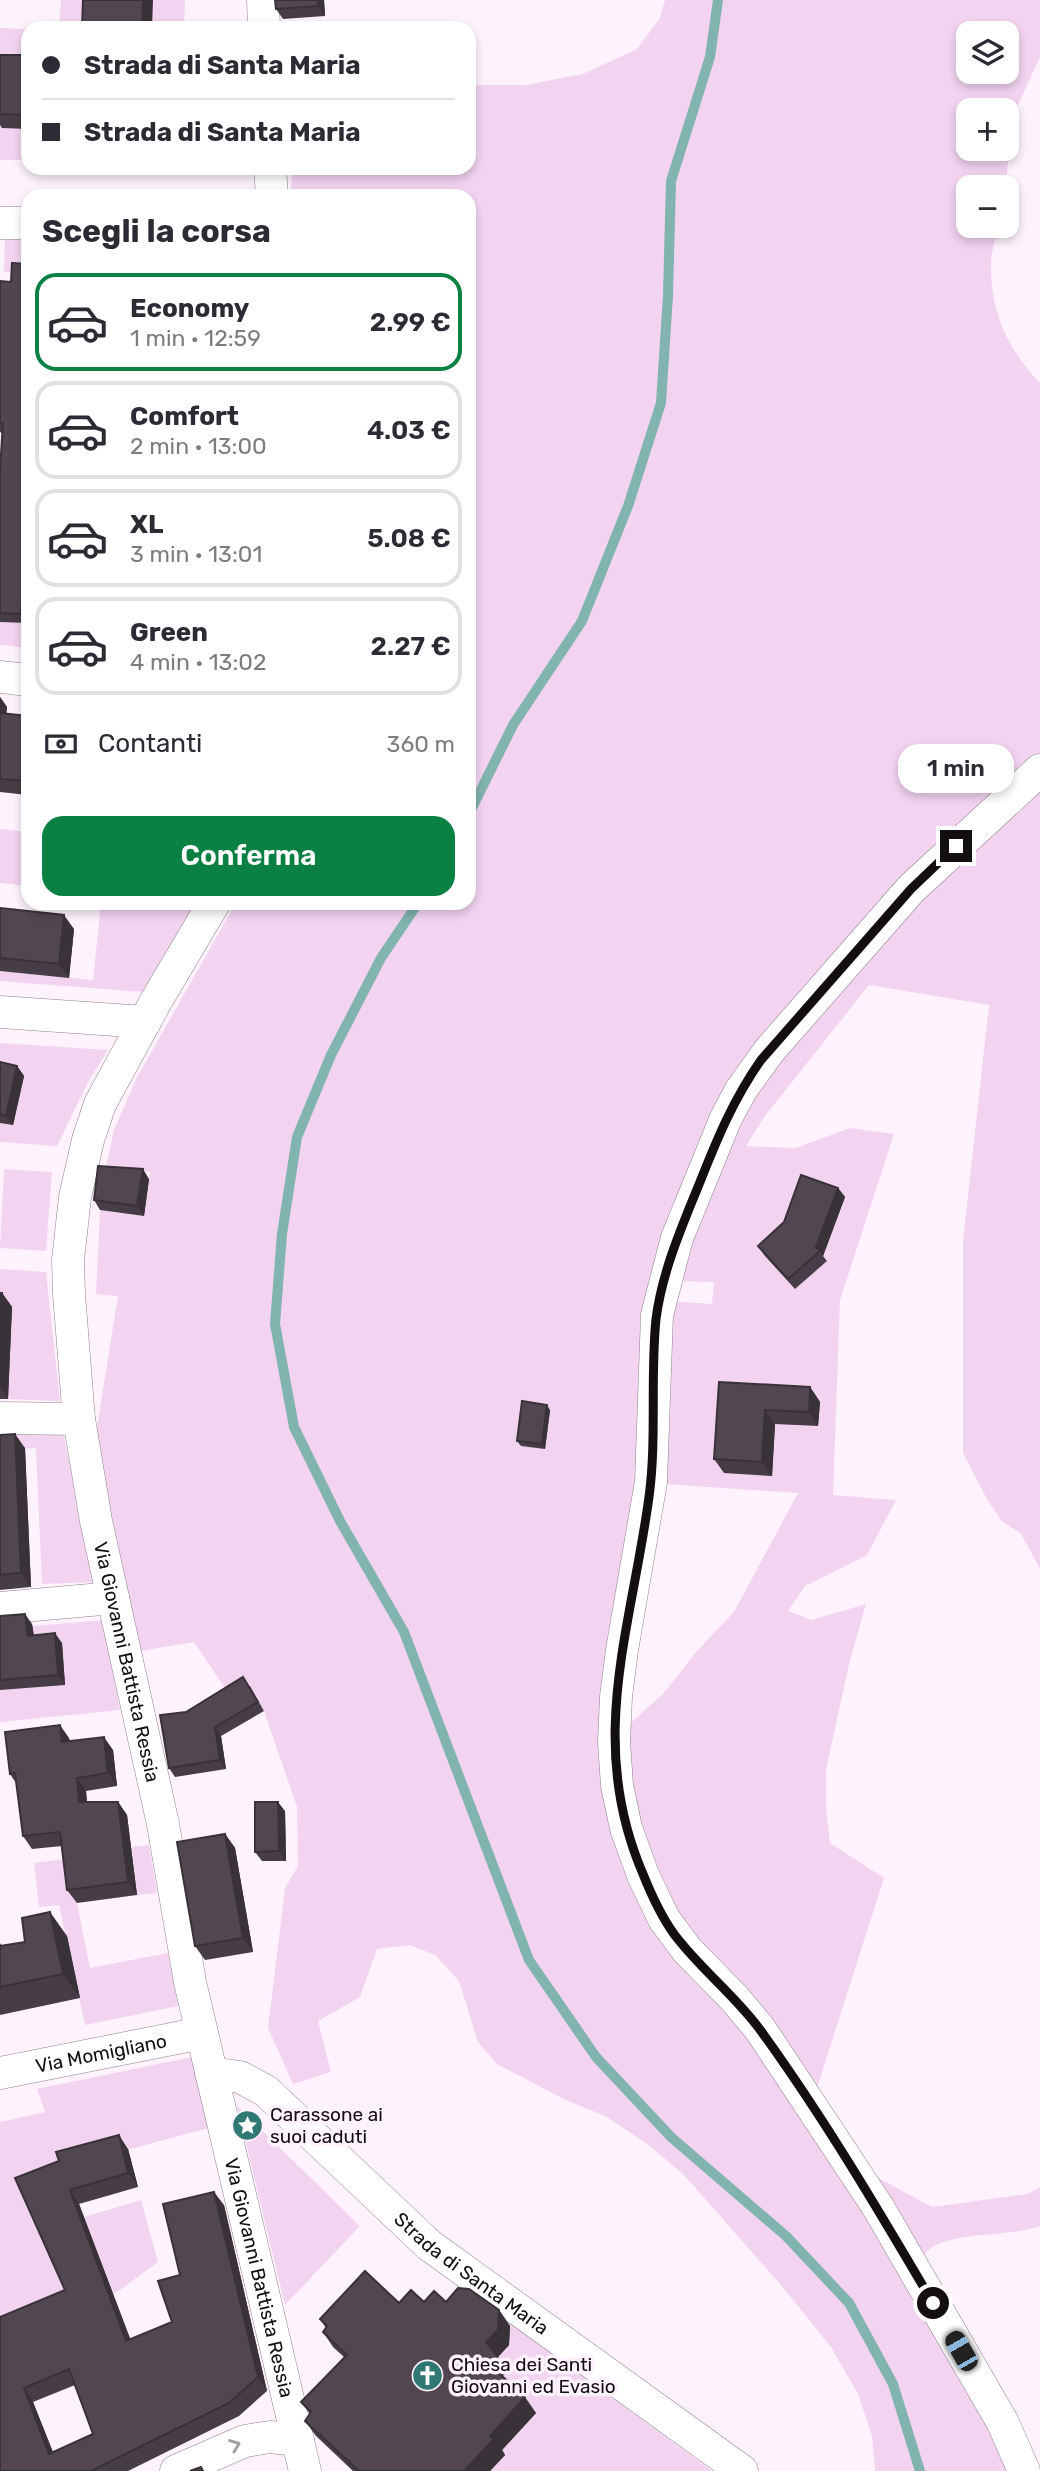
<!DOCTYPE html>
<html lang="it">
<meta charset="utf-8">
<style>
:root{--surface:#fff;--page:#f2f2f3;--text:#2b2b33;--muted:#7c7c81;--line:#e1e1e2;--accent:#0b8043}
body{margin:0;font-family:Rubik,sans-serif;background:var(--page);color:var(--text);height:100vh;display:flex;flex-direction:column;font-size:26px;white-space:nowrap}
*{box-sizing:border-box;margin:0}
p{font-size:23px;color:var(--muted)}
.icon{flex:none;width:38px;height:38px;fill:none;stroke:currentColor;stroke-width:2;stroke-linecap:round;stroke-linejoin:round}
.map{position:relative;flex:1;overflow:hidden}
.drawer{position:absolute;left:21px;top:189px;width:455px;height:721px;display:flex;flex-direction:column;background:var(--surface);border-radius:21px;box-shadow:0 4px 10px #0003}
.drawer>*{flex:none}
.hud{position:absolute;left:21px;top:21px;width:455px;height:154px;border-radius:21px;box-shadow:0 4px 10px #0003;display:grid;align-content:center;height:154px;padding:0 21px;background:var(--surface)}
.controls{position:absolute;left:956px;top:21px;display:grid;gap:14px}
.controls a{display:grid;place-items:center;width:63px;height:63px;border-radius:14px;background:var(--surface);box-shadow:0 4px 10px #0003;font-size:35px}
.end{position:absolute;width:32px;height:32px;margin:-16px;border:9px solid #120e12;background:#fff;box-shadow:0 0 0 4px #fff}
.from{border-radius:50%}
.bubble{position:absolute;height:49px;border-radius:21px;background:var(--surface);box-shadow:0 4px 10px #0003;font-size:23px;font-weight:600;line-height:49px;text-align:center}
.car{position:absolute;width:21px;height:42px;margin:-21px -10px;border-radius:9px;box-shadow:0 0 5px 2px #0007;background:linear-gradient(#222 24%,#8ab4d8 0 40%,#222 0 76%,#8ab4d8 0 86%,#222 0)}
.hud b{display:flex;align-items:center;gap:24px;height:66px;font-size:26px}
.hud b+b{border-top:2px solid var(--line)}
.hud i{width:18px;height:18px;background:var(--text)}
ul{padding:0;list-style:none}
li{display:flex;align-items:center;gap:21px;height:98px;margin:0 14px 10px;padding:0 7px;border:4px solid var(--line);border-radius:21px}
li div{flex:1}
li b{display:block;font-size:26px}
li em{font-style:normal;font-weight:600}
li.selected{border-color:var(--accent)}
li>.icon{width:63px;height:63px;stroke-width:1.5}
h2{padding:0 21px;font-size:32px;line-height:84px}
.pay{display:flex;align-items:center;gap:18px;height:77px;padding:0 21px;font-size:26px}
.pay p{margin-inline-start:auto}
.primary-button{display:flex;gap:14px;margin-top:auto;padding:14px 21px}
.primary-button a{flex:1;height:80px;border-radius:21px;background:var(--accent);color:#fff;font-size:28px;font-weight:600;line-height:80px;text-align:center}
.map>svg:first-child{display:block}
.green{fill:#f2d3f0;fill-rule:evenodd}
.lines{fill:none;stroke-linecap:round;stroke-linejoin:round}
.stream{stroke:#81b3af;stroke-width:10}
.minor-casing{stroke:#8f828d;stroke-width:33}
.minor{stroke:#fff;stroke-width:32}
.wall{fill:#473d46;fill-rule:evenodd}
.shaded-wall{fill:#393239}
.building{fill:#524751;stroke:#393239;stroke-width:2;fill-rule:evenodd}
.oneway{stroke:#a09fa0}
.route{stroke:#120e12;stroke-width:9}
.labels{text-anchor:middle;stroke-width:7;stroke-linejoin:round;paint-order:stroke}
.street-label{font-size:19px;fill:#120e12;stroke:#fef3fd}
.poi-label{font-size:19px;fill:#120e12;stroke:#fef3fd;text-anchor:start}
</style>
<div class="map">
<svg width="1040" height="2471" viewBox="0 0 1040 2471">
<rect width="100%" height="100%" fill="#fef3fd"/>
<g class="green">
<polygon points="61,0 185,0 184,28 59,28"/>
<path d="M665,0H1040V57L1017,107L1009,147L1006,190V187H968V226H999C996,238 991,251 991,264C990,311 1008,350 1040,383V753L997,790L730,1089L643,1406L632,1521L608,1636L603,1702L604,1772L735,2020L874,2220L1015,2471H875L872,2436L858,2394L831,2347L781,2285L683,2174L647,2144L607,2117L564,2099L497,2064L478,2042L459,1981L435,1955L410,1945L377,1949L360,1997L318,2021L331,2072L293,2084L268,2028L285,1888L298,1866L297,1807L264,1711L250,1686L231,1697L194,1642L140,1651L97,1457V1427L118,1296L96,1294L100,1210L144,1216L150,1172L106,1166L114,1130L136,1079L236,903H469V196H290L293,168H469V85H526L583,74L637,49L660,18ZM968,33H1006V72H968ZM968,110H1006V149H968Z"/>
<polygon points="0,28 28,29 28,160 0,160"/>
<polygon points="5,235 28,235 28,273 4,272"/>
<polygon points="28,620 28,648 0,645 0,622"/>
<polygon points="1040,786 1040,1569 1021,1534 1002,1521 988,1501 963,1453 963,1240 989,1005 869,985 765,1116 746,1146 796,1148 850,1128 894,1134 840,1300 833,1495 896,1500 867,1555 805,1586 788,1611 811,1620 866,1604 849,1664 826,1770 826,1808 830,1843 884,1878 816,2091 676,1913 655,1870 631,1792 626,1727 663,1694 697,1651 734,1612 798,1493 663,1484 669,1301 712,1304 714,1282 674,1281 748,1097 884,932"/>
<polygon points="0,829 28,832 28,886 0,883"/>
<polygon points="101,903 195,903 143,992 0,981 0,971 93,980"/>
<polygon points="0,1043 108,1050 88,1082 57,1146 0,1142"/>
<polygon points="4,1169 52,1172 46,1251 0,1248"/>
<polygon points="0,1269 46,1272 60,1401 8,1399 0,1306"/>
<polygon points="0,1432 63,1433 94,1582 42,1584 36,1448 0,1450"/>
<polygon points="103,1620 120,1710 0,1722 0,1629"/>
<polygon points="149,1845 157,1893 137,1895 132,1847"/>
<polygon points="71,1858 77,1903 90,1968 168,1953 178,2006 85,2025 59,1905 39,1907 34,1863"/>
<polygon points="192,2057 209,2128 66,2166 74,2304 0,2319 0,2122 45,2112 37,2089"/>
<polygon points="237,2106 360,2226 285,2305"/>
<path d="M871,2174L932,2207L1028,2194L1040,2187V2226C1011,2238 936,2229 922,2258Z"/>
<polygon points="141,2200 158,2262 113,2295 84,2217"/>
<polygon points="510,2323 712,2471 490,2471 498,2448 502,2363 497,2358 509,2345"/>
</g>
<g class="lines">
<g class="stream">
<polyline points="469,814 513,725 582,621 628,506 661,403 668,295 671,181 710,57 718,0"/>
<polyline points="418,903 381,958 331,1055 297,1137 282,1234 275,1324 294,1427 340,1521 404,1632 529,1960 596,2057 671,2137 786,2236 849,2303 893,2384 920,2471"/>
</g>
<defs>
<g id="minor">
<polyline points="263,0 264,28"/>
<polyline points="270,168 272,196"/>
<polyline points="0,223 28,223"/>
<polyline points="0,677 28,680"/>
<path id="s1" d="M214,903L156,1001L100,1104L88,1140L75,1197L68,1260L69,1294L79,1419L96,1521L163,1824L190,1982L305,2471"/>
<polyline points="0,1012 145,1022"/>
<polyline points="0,1418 79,1419"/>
<polyline points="0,1608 113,1598"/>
<path id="s2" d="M0,2073L202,2033"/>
<path id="s3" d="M211,2073L240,2077L266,2091L429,2245L742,2471"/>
<polyline points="176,2471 245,2441 270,2437 298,2440"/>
<polyline points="1024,2471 1003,2423 878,2207 760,2029 734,1998 687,1950 664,1919 643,1875 626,1828 617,1785 614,1742 616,1697 622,1650 651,1482 657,1315 677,1238 726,1118 741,1090 769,1051 911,889 1040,770"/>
</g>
</defs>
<use href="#minor" class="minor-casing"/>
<use href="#minor" class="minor"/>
</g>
<g class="wall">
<polygon points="275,0 324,0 325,16 283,19 276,9"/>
<polygon points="0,55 28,55 28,129 2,128 0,125"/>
<polygon points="28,264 28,623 0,622 0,470 2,433 0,432 0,281 11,282"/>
<polygon points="0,697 7,707 6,714 28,716 28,795 0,792"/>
<polygon points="0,908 74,929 69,978 0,971"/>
<polygon points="0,1062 17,1066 24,1076 13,1125 0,1123"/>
<polygon points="149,1179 144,1216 100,1210 94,1200"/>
<polygon points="838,1188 845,1197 823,1256 827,1261 795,1289 765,1256 758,1246"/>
<polygon points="0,1293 2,1293 12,1307 8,1399 0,1399"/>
<polygon points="719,1382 810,1387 820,1402 818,1426 775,1424 772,1476 724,1473 714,1459"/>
<polygon points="550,1410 545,1449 521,1446 517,1441"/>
<polygon points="0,1435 25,1448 31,1587 0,1590"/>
<polygon points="0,1616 32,1624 34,1635 62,1643 65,1685 0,1690"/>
<polygon points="250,1686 264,1711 221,1736 226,1769 175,1777 169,1768 186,1712"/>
<polygon points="69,1738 70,1741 113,1750 117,1786 86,1791 87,1802 118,1802 127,1815 137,1895 77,1903 67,1890 62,1846 32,1849 23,1836 16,1783 10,1774"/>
<polygon points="285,1811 286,1861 262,1861 255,1852"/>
<polygon points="225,1834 235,1848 253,1952 205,1960 195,1946"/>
<polygon points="67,1936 80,1998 0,2015 0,1943 2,1946"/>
<path d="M128,2149L138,2187L79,2204L130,2339L172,2322L180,2275L224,2205L267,2391L239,2416L128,2471H0V2317L65,2290L15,2178ZM75,2385L93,2434L53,2452L33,2402Z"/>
<polygon points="446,2302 499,2310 510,2326 509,2345 498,2357 508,2371 503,2376 536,2413 502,2450 505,2455 490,2471 353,2471 316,2436 305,2421 310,2414 301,2402 344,2357 333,2347 323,2332 326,2328 320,2319 399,2303"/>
</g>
<g class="shaded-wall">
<polygon points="143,0 153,0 152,28 142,28"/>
<polygon points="317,0 324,0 325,16 318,6"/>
<polygon points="22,599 28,608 28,623 21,614"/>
<polygon points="0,697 7,707 5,726 0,719"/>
<polygon points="64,915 74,929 69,978 59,964"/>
<polygon points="17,1066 24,1076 13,1125 6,1116"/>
<polygon points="143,1169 149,1179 144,1216 137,1206"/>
<polygon points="838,1188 845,1197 823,1256 816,1247"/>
<polygon points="2,1293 12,1307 8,1399 0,1387 0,1350"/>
<polygon points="810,1387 820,1402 818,1426 809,1412"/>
<polygon points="547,1405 550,1410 545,1449 542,1444"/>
<polygon points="765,1410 775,1424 772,1476 762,1462"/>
<polygon points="15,1434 25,1448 31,1587 21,1573"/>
<polygon points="25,1614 32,1624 35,1646 28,1636"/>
<polygon points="55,1633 62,1643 65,1685 58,1675"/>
<polygon points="60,1725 69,1738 71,1755 62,1742"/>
<polygon points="215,1727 221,1736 226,1769 220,1760"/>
<polygon points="104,1737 113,1750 117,1786 108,1773"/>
<polygon points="77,1778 86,1791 88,1815 79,1802"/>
<polygon points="118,1802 127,1815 137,1895 128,1882"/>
<polygon points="278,1802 285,1811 286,1861 279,1851"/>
<polygon points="225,1834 235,1848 253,1952 243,1938"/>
<polygon points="50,1912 67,1936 80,1998 63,1974"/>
<polygon points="119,2135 128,2149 138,2187 128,2173"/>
<polygon points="70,2190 79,2204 136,2354 126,2341"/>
<polygon points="214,2192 224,2205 267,2391 258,2377"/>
<polygon points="499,2310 510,2326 509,2345 498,2357 486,2342"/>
<polygon points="24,2388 33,2402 59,2468 49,2454"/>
<polygon points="525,2397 536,2413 502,2450 505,2455 490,2471 467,2471 466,2469 490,2436"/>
</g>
<g class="building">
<polygon points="83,0 143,0 142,28 82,28"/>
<polygon points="275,0 317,0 318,6 276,9"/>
<polygon points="0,55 28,55 28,115 0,114"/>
<polygon points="12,263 28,264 28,599 22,599 21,614 0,613 0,470 3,423 0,423 0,281 11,282"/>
<polygon points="0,713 28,716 28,781 0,779"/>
<polygon points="0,908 64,915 59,964 0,958"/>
<polygon points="0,1062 17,1066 6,1116 0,1114"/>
<polygon points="98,1166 143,1169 137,1206 94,1200"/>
<polygon points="801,1175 838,1188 816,1247 820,1251 788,1279 758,1246 784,1222"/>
<polygon points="0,1293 2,1293 0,1350"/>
<polygon points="719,1382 810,1387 809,1412 765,1410 762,1462 714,1459"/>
<polygon points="522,1401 547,1405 542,1444 517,1441"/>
<polygon points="15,1434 21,1573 0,1575 0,1435"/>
<polygon points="25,1614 28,1636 55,1633 58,1675 0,1680 0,1616"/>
<polygon points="243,1677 258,1702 215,1727 220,1760 169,1768 160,1715 186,1712"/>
<polygon points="60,1725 62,1742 104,1737 108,1773 77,1778 79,1802 118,1802 128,1882 67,1890 60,1832 23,1836 15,1773 10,1774 5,1732"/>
<polygon points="255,1802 278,1802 279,1851 255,1852"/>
<polygon points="225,1834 243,1938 195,1946 177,1842"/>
<polygon points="50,1912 63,1974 0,1987 0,1946 25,1942 22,1918"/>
<path d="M119,2135L128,2173L70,2190L126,2341L172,2322L158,2281L180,2275L163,2204L214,2192L258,2377L229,2403L91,2471H0V2317L65,2290L15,2178L59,2161L56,2152ZM69,2369L93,2434L49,2454L24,2388Z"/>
<polygon points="365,2271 399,2303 411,2290 424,2302 434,2291 446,2302 458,2288 469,2289 499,2310 498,2330 486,2342 497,2356 489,2364 525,2397 490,2436 494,2439 466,2469 475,2471 359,2471 305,2421 311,2412 301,2402 347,2355 323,2332 327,2326 320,2319"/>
<polygon points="201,2467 203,2471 190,2471"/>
</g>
<defs><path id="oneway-chevron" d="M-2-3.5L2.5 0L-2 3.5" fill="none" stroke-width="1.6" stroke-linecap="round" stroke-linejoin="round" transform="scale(1.75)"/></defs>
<use class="oneway" href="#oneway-chevron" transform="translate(235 2445) rotate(-21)"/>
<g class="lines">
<path class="route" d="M933,2303C879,2211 824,2118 761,2031C736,1996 700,1969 674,1934C661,1916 651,1894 643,1874C586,1742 631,1630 649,1497C657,1438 650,1378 656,1319C662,1272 682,1226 700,1182C717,1139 734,1098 761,1060L911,889L956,846"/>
</g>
<defs>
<symbol id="sight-disc" viewBox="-11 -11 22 22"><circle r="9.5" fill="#2f7873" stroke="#fef3fd"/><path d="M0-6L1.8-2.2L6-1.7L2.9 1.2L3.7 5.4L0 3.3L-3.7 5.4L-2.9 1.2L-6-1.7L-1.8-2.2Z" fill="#fff"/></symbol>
<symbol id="church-disc" viewBox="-11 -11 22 22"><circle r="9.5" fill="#2f7873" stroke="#fef3fd"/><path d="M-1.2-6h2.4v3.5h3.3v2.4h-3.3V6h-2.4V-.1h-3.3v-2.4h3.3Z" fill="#fff"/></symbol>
</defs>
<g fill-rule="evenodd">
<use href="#sight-disc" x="230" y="2108" width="35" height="35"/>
<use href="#church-disc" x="410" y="2358" width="35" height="35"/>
</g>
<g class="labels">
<g class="street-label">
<text dy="7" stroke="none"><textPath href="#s1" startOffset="798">Via Giovanni Battista Ressia</textPath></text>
<text dy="7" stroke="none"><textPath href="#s2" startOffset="103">Via Momigliano</textPath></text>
<text dy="7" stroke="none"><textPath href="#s3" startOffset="334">Strada di Santa Maria</textPath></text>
<text dy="7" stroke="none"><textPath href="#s1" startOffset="1428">Via Giovanni Battista Ressia</textPath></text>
</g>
<g class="poi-label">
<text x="270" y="2121">Carassone ai<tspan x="270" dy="22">suoi caduti</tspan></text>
<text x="451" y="2371">Chiesa dei Santi<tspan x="451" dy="22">Giovanni ed Evasio</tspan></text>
</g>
</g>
</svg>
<div class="controls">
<a><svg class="icon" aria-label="layers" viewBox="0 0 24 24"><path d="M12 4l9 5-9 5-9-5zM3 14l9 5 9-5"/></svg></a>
<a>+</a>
<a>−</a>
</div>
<i class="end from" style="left:933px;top:2303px"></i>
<i class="end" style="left:956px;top:846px"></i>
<div class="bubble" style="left:898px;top:744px;width:116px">1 min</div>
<i class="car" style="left:961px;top:2351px;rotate:330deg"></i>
<div class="hud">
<b><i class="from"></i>Strada di Santa Maria</b>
<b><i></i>Strada di Santa Maria</b>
</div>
<section class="drawer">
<h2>Scegli la corsa</h2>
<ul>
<li class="selected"><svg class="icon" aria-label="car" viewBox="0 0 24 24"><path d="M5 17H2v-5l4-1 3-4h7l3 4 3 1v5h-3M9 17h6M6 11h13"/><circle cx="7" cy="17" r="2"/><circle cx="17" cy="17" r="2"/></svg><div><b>Economy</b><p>1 min · 12:59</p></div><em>2.99 €</em></li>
<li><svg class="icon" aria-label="car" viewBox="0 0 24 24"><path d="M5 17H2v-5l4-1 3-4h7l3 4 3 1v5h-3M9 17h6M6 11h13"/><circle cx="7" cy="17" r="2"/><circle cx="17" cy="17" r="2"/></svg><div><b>Comfort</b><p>2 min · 13:00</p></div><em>4.03 €</em></li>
<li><svg class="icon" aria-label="car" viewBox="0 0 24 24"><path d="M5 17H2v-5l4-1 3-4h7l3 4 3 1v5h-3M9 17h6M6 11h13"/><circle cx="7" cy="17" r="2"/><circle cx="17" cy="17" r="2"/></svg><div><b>XL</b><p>3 min · 13:01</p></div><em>5.08 €</em></li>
<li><svg class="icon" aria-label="car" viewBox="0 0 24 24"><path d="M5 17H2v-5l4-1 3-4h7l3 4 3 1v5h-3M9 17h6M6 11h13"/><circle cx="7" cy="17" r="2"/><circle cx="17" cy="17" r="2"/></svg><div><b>Green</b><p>4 min · 13:02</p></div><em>2.27 €</em></li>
</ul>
<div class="pay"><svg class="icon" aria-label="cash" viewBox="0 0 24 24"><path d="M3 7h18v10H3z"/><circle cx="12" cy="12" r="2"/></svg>Contanti<p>360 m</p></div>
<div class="primary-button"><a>Conferma</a></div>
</section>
</div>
